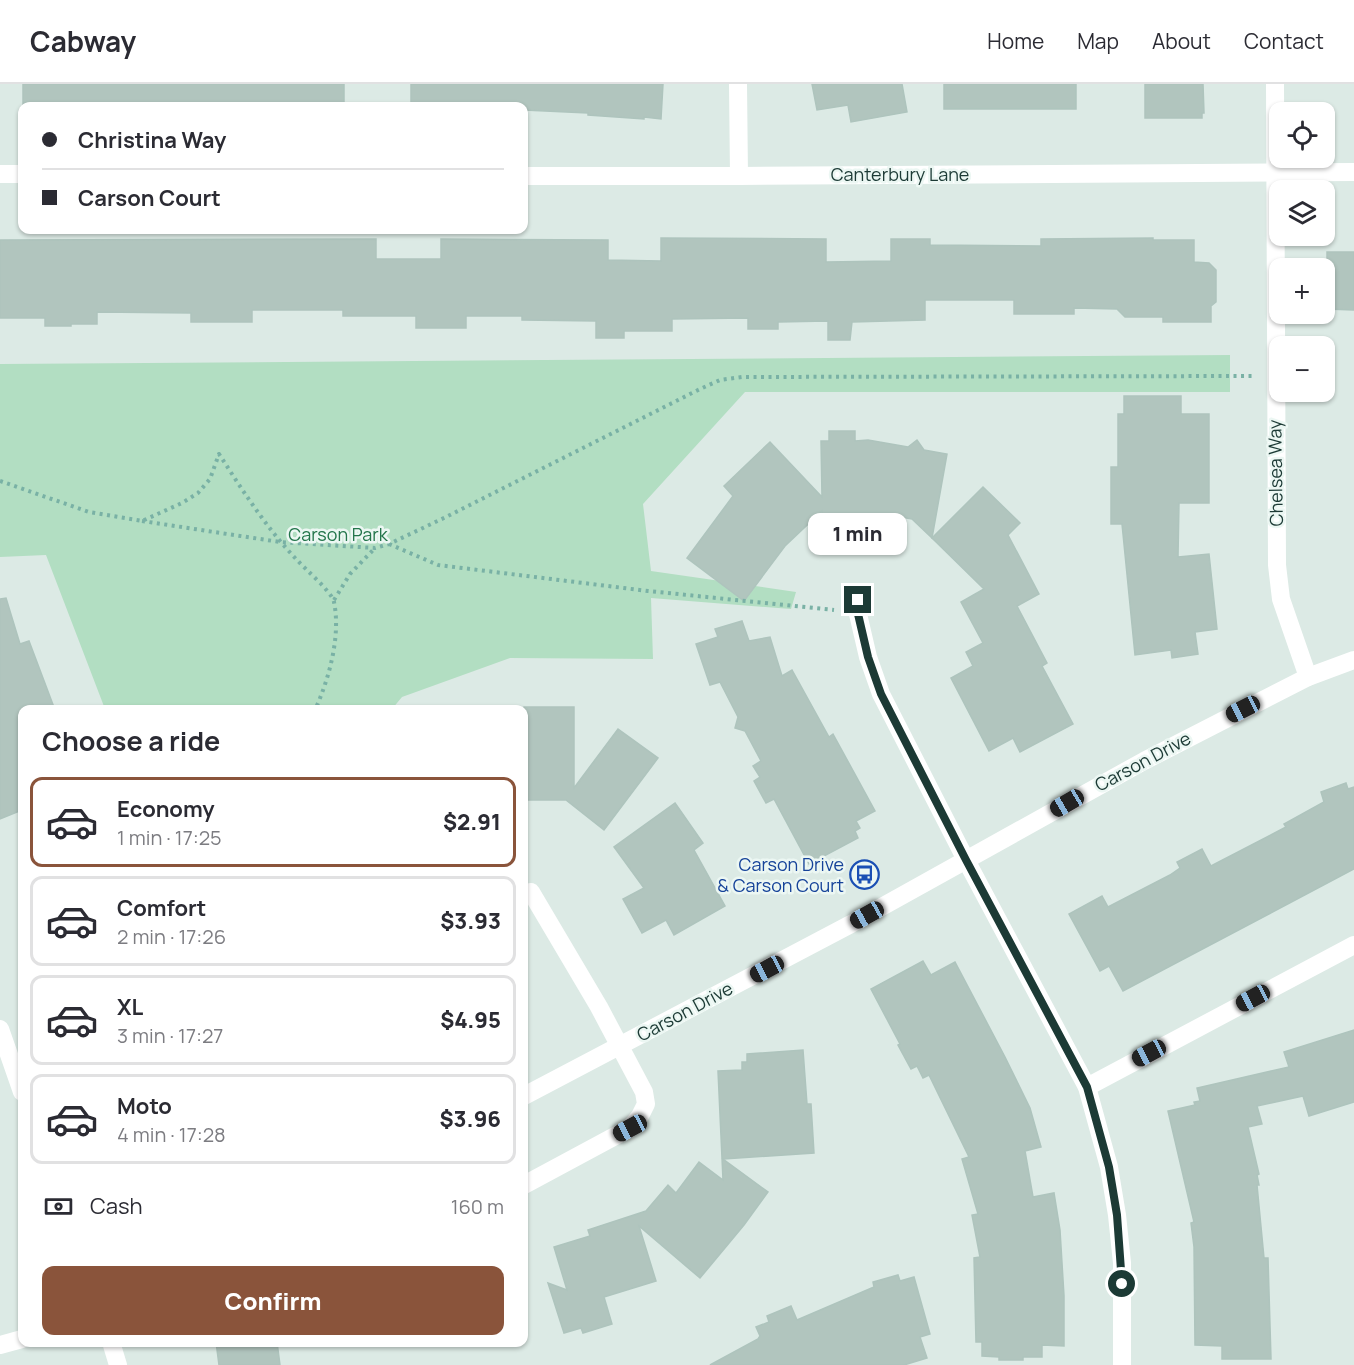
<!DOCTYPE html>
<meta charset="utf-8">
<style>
:root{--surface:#fff;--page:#f2f2f3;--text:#2b2b33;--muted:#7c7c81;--line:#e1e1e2;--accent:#8a543b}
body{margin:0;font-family:Manrope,sans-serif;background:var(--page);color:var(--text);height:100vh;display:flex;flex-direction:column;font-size:22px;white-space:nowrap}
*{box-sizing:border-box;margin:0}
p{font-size:20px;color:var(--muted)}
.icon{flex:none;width:33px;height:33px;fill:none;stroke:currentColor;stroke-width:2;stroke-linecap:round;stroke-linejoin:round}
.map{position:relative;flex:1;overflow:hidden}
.details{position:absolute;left:18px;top:621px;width:510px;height:642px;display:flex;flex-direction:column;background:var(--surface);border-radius:12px;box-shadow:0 2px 4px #0004}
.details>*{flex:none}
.banner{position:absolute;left:18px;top:18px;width:510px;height:132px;border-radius:12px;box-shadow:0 2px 4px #0004;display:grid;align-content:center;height:132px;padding:0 24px;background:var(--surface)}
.controls{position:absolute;left:1269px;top:18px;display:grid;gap:12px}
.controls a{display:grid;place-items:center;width:66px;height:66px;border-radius:12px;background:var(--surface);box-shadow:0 2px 4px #0004;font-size:30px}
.end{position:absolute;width:27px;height:27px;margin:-14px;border:8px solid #1c3a35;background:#fff;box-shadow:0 0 0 3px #fff}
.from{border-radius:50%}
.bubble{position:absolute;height:42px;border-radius:12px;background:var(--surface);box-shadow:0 2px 4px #0004;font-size:20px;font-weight:800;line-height:42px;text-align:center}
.car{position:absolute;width:18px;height:36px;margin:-18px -9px;border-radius:8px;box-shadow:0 0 4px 2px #0007;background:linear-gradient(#222 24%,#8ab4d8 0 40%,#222 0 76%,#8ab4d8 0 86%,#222 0)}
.banner b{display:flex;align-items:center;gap:21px;height:57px;font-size:22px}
.banner b+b{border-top:2px solid var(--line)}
.banner i{width:15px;height:15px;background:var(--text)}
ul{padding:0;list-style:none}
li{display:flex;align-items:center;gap:18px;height:90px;margin:0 12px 9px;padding:0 12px;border:3px solid var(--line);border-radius:12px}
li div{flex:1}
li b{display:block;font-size:22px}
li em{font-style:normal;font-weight:800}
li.current{border-color:var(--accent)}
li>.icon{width:54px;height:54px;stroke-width:1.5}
h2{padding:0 24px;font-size:27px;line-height:72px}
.pay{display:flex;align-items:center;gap:15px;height:66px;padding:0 24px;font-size:22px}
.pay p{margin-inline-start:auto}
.button{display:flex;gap:12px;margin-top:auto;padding:12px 24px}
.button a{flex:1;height:69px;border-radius:12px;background:var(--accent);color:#fff;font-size:24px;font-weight:800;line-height:69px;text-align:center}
header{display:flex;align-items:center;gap:36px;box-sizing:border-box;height:84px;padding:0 30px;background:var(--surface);border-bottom:2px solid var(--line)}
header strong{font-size:28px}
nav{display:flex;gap:33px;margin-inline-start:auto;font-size:21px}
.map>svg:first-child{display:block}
.green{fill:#b2dec2}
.building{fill:#b1c5be;stroke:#aec4bd;stroke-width:1.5}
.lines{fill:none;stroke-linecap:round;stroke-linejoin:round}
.path{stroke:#79b1a5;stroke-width:4;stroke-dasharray:3 4.5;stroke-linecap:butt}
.street{stroke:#fff;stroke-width:18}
.secondary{stroke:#fff;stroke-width:18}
.route{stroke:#1c3a35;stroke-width:8}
.labels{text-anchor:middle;stroke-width:5;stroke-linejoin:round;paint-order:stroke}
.street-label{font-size:18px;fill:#1c3a35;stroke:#ecf7f3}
.park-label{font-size:18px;fill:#23754b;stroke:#ecf7f3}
.transit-label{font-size:18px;fill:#164399;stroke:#ecf7f3;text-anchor:end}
</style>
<header>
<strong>Cabway</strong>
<nav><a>Home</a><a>Map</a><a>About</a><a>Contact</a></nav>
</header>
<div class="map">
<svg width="1354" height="1281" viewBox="0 0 1354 1281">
<rect width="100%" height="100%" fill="#dceae5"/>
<polygon class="green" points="1230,271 1230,308 745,308 643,420 651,487 796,508 791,525 651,514 653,575 510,574 402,613 392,625 105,625 46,471 0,473 0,280"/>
<g class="building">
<rect x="23" y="0" width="321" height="22"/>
<polygon points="411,0 663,0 661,35 644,33 644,35 588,31 588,29 524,26 524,22 411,22"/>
<polygon points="812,0 902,0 907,28 851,38 848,21 817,26"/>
<rect x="944" y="0" width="132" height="25"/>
<polygon points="1145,0 1203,0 1204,29 1202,29 1202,34 1145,34"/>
<polygon points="661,154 826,155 826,178 891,177 891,155 930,155 930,161 1041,162 1041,155 1153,154 1153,156 1194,156 1194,178 1209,179 1216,186 1216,218 1211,222 1211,238 1163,238 1163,233 1125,233 1117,225 1074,224 1074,230 1014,230 1014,216 925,216 925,236 852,238 850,256 828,256 828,237 778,238 778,245 748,245 748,234 672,235 672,247 624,247 624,254 596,254 596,237 522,236 522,232 466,232 466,244 416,244 416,232 343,232 343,226 252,226 252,238 191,238 191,229 97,228 97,240 71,240 71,242 45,242 45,234 0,234 0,156 376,155 376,175 441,175 441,155 608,156 608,176 661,177"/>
<polygon points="1327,168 1354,168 1354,226 1327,225"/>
<polygon points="1124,312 1181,312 1181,330 1209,330 1209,419 1179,419 1178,473 1209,470 1217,545 1195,548 1198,570 1172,574 1171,566 1135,571 1122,440 1111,440 1111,383 1118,383 1118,330 1124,330"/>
<polygon points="829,347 855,347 855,357 868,356 908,363 917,356 924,366 947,370 932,454 912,435 884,430 822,431 822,427 785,462 744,517 687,474 733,412 724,402 770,358 822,413 821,357 829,357"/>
<polygon points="983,403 1020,439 1008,451 1039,510 1017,522 1047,579 1042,582 1073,640 1020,668 1013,654 989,667 951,594 973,582 966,568 983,559 961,518 984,505 932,454"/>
<polygon points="6,514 20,560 29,557 55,626 22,626 22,726 0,735 0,515"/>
<polygon points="742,537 749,557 770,553 782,592 792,586 829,653 833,650 875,727 856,737 860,744 855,747 858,754 809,780 774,715 766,719 754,697 760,693 753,682 761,677 745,647 735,644 738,633 720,598 710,601 696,560 718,553 715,545"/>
<polygon points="524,623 574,623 574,704 618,645 658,674 604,746 566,716 524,716"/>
<polygon points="1346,699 1348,705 1354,703 1354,785 1123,907 1109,882 1100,887 1069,830 1102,812 1108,823 1170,791 1180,784 1177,778 1202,765 1211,782 1286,743 1284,740 1324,718 1321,708"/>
<polygon points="675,719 703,759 694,766 725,822 674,851 666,836 642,849 623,815 644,804 614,763"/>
<polygon points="923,877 931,891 955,878 1005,973 1030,1024 1041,1063 1025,1067 1033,1113 1054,1109 1060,1146 1064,1212 1064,1262 1042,1261 1042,1273 1023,1273 1023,1276 999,1276 999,1273 982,1272 982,1258 976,1258 974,1174 980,1173 972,1131 978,1130 962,1075 969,1073 929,991 923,994 917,982 911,985 898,961 900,960 871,905"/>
<polygon points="1354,946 1354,1018 1309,1032 1303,1012 1257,1022 1262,1040 1248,1043 1259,1090 1257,1091 1259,1101 1257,1101 1264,1174 1268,1174 1271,1275 1222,1275 1222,1262 1195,1261 1194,1163 1191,1139 1194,1138 1168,1027 1195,1021 1194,1018 1200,1017 1197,1004 1289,983 1284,968"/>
<polygon points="803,966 807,1020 811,1020 814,1069 723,1075 768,1108 744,1141 700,1194 639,1142 656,1197 604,1213 612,1240 583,1249 581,1244 564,1249 548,1199 567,1206 554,1163 590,1152 588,1146 646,1127 668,1101 676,1109 699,1078 723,1096 718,987 742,986 742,978 747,978 747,970"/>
<polygon points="898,1191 900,1197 914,1193 930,1250 920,1253 927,1274 904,1281 710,1281 758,1255 760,1252 756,1243 769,1238 767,1232 791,1222 797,1236 874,1203 873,1198"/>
<polygon points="216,1258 277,1258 280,1281 219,1281"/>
</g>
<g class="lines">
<g class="path">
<path d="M0,397L89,428L142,437L182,419L198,409L210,395L219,370C243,407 267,445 298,477C306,486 332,508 334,518C341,552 329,595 315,626"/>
<polyline points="142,437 280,458 375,464 389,460 446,433 700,305 720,296 742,293 1252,292"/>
<polyline points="389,460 438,481 648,507 834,526"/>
<polyline points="334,516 350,490 375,464"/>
</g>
<g class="street">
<polyline points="738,0 739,92"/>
<polyline points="1275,0 1277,481 1281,515 1308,593"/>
<polyline points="0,90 22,90"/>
<polyline points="524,92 739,92 1354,88"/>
<polyline points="858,516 858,530 868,573 881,610 966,776 1087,1003 1109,1083 1117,1131 1122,1179 1122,1281"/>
<polyline points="0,945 22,1008"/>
<polyline points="1087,1003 1354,861"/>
<polyline points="524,1101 630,1044 640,1032 646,1020 644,1008 599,923 531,808"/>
<polyline points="111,1258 118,1281"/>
</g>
<g class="secondary">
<polyline points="524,1012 851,840 1144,677 1308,593 1354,576"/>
<polyline points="0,1261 22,1255"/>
</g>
</g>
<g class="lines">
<polyline class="route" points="858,516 858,530 868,573 881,610 966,776 1087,1003 1109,1083 1117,1131 1122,1200"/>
</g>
<defs>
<symbol id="bus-ring" viewBox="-11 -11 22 22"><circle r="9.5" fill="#ecf7f3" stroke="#1a4fb4" stroke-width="1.5"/><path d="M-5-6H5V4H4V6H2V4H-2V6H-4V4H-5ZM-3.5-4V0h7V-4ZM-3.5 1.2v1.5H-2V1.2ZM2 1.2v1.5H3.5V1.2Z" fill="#1a4fb4"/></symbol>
</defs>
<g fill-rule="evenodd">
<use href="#bus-ring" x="848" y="774" width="33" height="33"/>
</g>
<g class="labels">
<g class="street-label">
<text x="900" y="97">Canterbury Lane</text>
<text transform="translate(1276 389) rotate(-91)" y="6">Chelsea Way</text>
<text transform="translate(1143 678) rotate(-28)" y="6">Carson Drive</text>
<text transform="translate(685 928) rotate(-28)" y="6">Carson Drive</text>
</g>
<g class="park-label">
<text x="338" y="457">Carson Park</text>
</g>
<g class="transit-label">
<text x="844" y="787">Carson Drive<tspan x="844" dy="21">&amp; Carson Court</tspan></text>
</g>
</g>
</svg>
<div class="controls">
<a><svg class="icon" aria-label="locate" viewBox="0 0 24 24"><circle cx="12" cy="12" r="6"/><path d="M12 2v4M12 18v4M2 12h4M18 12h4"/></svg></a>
<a><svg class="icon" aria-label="layers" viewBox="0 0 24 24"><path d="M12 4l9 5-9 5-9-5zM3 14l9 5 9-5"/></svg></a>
<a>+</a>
<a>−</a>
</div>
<i class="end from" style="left:1122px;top:1200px"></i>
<i class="end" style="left:858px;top:516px"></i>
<div class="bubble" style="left:808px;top:429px;width:99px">1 min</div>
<i class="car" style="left:1243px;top:625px;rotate:243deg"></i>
<i class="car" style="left:1067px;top:719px;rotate:240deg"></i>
<i class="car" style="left:867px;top:831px;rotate:241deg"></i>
<i class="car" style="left:767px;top:885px;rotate:242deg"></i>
<i class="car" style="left:1253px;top:914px;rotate:242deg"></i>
<i class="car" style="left:1149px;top:969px;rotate:242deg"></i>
<i class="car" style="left:630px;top:1044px;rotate:242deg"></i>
<div class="banner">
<b><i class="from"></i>Christina Way</b>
<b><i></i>Carson Court</b>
</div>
<section class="details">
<h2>Choose a ride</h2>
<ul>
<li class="current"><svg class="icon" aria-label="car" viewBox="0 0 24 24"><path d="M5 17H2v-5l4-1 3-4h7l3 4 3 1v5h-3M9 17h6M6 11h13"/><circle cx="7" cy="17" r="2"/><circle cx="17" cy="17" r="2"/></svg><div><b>Economy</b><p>1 min · 17:25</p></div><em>$2.91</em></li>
<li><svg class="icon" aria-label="car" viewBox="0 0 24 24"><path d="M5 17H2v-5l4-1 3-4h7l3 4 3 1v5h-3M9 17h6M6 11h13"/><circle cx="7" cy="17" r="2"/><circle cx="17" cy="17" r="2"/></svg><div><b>Comfort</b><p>2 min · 17:26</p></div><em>$3.93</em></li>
<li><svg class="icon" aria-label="car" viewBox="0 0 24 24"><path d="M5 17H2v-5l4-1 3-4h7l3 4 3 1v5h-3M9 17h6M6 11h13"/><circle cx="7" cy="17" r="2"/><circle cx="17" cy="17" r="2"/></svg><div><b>XL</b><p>3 min · 17:27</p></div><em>$4.95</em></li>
<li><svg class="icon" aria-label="car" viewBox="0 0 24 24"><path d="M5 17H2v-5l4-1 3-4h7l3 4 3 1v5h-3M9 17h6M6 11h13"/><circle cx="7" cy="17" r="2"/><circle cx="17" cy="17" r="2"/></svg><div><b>Moto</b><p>4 min · 17:28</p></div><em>$3.96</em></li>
</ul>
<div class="pay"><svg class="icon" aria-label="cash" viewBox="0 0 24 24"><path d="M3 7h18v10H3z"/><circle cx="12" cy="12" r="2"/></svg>Cash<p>160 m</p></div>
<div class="button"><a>Confirm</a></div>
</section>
</div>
